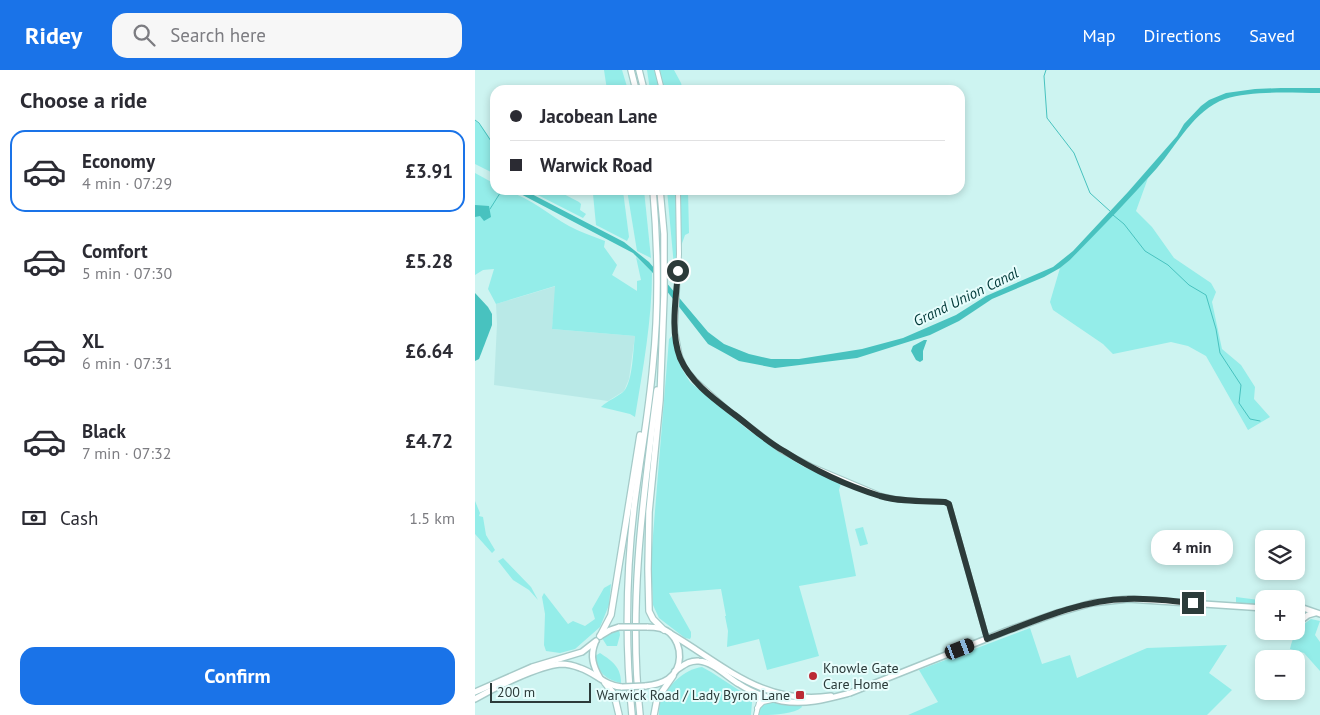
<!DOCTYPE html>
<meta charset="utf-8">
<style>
:root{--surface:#fff;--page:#f7f7f7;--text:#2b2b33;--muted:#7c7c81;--line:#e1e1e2;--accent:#1a73e8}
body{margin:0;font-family:"PT Sans",sans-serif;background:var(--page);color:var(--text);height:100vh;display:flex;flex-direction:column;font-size:19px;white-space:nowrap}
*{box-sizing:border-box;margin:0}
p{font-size:16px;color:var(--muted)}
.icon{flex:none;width:28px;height:28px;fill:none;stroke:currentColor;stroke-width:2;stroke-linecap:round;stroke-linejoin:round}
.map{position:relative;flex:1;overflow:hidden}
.panel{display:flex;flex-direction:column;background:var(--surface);width:475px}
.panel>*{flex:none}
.guide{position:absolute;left:15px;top:15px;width:475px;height:110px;border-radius:15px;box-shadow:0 2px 8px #0003;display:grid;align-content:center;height:110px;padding:0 20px;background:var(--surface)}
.controls{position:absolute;left:780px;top:460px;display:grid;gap:10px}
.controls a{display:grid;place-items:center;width:50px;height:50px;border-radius:10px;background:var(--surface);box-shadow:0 2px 8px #0003;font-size:25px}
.scale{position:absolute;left:15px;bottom:12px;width:101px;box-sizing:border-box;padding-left:5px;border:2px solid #2c3b3a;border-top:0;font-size:14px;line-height:18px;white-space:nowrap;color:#2c3b3a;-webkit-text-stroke:4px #e6fdfc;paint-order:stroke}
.end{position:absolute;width:22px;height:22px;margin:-11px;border:6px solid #2c3b3a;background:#fff;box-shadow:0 0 0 2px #fff}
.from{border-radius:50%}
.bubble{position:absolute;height:35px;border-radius:15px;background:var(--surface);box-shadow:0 2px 8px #0003;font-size:16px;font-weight:700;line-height:35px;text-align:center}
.car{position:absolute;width:15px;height:30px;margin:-15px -8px;border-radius:6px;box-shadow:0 0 4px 1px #0007;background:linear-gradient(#222 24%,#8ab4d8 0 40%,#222 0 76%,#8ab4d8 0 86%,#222 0)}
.guide b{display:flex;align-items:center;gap:18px;height:48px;font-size:19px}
.guide b+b{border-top:1px solid var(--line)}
.guide i{width:12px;height:12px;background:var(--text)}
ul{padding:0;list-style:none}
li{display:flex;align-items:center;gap:15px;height:82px;margin:0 10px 8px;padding:0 10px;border:2px solid transparent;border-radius:15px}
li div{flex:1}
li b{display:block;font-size:19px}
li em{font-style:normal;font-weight:700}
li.active{border-color:var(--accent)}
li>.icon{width:45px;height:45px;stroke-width:1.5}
h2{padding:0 20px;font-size:22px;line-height:60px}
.pay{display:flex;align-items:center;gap:12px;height:55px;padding:0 20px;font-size:19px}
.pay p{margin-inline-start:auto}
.button{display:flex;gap:10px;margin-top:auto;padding:10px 20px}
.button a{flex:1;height:58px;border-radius:15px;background:var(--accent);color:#fff;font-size:20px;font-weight:700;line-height:58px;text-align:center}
header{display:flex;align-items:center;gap:30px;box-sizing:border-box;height:70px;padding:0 25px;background:var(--accent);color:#fff}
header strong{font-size:24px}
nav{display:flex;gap:28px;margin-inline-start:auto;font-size:18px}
.search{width:350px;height:45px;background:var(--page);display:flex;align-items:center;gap:12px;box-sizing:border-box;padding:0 18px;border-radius:15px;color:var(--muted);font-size:19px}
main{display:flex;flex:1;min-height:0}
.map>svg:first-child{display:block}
.built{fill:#b9e9e7}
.green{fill:#94ede9}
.water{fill:#48c2bf}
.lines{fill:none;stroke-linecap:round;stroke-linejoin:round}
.stream{stroke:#48c2bf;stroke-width:1}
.tertiary-casing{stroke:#a5cac8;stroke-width:6}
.primary-casing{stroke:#a5cac8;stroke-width:8}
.trunk-casing{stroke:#a5cac8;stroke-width:8}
.motorway-casing{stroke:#a5cac8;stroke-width:8}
.tertiary{stroke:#fff;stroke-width:4}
.primary{stroke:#fff;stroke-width:5}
.trunk{stroke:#fff;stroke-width:5}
.motorway{stroke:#fff;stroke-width:5.5}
.trunk-bridge-casing{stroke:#a5cac8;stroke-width:8;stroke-linecap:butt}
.trunk-bridge{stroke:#fff;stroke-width:5}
.route{stroke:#2c3b3a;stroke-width:6}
.poi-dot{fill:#bb2a35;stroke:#e6fdfc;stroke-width:2}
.labels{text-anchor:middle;stroke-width:4;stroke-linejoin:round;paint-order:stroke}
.poi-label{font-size:14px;fill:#2c3b3a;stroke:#e6fdfc;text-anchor:start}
.water-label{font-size:15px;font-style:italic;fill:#003938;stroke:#e6fdfc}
</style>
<header>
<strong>Ridey</strong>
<div class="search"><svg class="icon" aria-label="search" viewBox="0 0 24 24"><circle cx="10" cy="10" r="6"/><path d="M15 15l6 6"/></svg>Search here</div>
<nav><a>Map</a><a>Directions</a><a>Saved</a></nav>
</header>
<main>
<section class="panel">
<h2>Choose a ride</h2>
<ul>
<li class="active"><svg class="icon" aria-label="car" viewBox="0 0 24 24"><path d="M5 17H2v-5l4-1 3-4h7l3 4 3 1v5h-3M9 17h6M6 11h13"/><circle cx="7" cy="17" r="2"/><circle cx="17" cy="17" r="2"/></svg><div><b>Economy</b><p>4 min · 07:29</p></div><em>£3.91</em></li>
<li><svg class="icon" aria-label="car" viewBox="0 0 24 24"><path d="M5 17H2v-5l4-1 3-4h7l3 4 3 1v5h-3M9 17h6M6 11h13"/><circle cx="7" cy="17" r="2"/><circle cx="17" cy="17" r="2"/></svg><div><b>Comfort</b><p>5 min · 07:30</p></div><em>£5.28</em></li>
<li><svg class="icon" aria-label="car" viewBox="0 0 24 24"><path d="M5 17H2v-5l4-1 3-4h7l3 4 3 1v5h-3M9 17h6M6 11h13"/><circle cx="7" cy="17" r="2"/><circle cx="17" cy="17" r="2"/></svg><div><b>XL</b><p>6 min · 07:31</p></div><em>£6.64</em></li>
<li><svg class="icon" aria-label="car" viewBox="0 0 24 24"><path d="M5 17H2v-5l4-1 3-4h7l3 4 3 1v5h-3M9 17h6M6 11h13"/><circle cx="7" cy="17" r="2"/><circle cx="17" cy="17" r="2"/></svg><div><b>Black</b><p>7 min · 07:32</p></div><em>£4.72</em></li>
</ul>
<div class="pay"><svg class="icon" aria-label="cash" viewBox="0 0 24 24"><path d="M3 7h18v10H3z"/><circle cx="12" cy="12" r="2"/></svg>Cash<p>1.5 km</p></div>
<div class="button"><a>Confirm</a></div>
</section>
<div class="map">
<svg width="845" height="645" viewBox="0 0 845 645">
<rect width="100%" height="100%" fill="#cdf4f1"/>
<polygon class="built" points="81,216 77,259 160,266 154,309 149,321 133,331 19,315 22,254 21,234"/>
<g class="green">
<polygon points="129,0 147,0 153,20 132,20"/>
<polygon points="172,0 199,0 206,13 208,20 175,20"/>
<polygon points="0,50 7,57 20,76 20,104 0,94"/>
<path d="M0,103L20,114V120C47,120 71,143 94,156C105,162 118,166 130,171L129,177L142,195L137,205L162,221V211L166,210L161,187L177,202C177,250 168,299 160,347L155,344L126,337C132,331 144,326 149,321C158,311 158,279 160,266L77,259L80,216L21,234L13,219L19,199L8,200L0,205Z"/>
<polygon points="673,108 661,141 677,157 699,188 736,213 741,222 737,232 747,279 766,295 780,317 779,329 795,347 773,360 731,286 713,276 696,272 638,284 628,274 578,240 575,232 585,198 595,190"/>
<polygon points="53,120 81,120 104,132 106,134 105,140 111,144 108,148"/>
<polygon points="152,120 169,120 176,188 162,181"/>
<polygon points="192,120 213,120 214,163 210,165 199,196"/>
<polygon points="148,121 154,167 152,171 121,155 118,124"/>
<polygon points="197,266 207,299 215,312 272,359 306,383 329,397 366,413 364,420 381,506 324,516 344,586 292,600 284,569 252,577 253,561 250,546 251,546 246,519 194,523 216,562 216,567 215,569 210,568 184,548 178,535 176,490 194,269"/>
<polygon points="0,431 5,443 4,446 8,447 11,465 20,480 17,483 0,464"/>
<polygon points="388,457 393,474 385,476 380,459"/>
<polygon points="28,488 56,517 63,530 54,520 38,510 23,491"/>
<polygon points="136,514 134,535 125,557 100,579 85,583 71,581 69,575 70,544 67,527 69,523 93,554 98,551 110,556 120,549 117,539 129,518"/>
<polygon points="803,523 805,523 805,529 789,529 789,536 761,533 761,527 784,530"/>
<path d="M836,549L845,551L840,565L845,572V601L829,583L815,579C818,565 824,557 836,549Z"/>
<polygon points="555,558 567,594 595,585 602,608 672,578 752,575 734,603 757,620 732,645 433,645 463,632 444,600"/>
<polygon points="144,559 145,565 142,576 132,576 127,568 132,563"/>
<path d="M125,583C137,591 146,597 146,613C130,609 123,603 120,586Z"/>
<path d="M227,597L236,602L276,628L277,632L276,645H184C184,641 184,636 185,633C191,616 210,599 227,597Z"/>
<path d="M300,632L326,635L327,637C318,645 296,645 282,645C286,635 289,633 300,632Z"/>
</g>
<g class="water">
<path d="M806,18H845V23C818,23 776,20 750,29C719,40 702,75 682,98C654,130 624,160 595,190L585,198L569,207L517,229L484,251L455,265L382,288L300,298L264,291L233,274L177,202L158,183L38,120H49L149,172L174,192L233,262L249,274L274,284L296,289H324L387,279L428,268L481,245L511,226L578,197L598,181L653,122L702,66L709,54L726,36L734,30L751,23L780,19Z"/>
<polygon points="0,135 14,136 16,147 9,151 5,146 0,147"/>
<polygon points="0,223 13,237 17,244 17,255 4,289 0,291"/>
<polygon points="449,270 452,270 448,281 448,290 445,292 441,290 436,281 438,276"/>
</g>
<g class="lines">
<g class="stream">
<polyline points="571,0 569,6 572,48 599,83 615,123 636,142"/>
<polyline points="0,50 4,53 20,77"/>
<polyline points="15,139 27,120"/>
<polyline points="638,145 649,154 670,181 693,195 714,215 731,225 741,259 745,283 766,315 764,333 775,349 785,351"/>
</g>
<defs>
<g id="tertiary">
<polyline points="182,0 187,20"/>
<polyline points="203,120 204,184 200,260 205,286 210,298 220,310 252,339 307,381 336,396 407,426 426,430 470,432 474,434 512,569"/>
<polyline points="282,638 288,632 297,630"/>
<polyline points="281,645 286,624"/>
</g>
<g id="primary">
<polyline points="821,533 828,538 845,544"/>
<polyline points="821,554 833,545 840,543"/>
<path d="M196,564C249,595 288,636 356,626"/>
<path d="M200,601C208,596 214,590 224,591C238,592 252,607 264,614C276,622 293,628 307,631C331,635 352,629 375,623L531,561L582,543L617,533L653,529L789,538"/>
</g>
<g id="trunk">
<polyline points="125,566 135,560 144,557"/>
<path d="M120,573C115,586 118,596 125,608"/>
<path d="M170,616C178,615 186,614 193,609C208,599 208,576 195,563C189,558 180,557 172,557"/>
<polyline points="0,622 57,597 107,582 121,571"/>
<path d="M0,629C21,617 63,596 86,594C93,594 100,596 105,598C121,603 130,616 147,617"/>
</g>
<g id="motorway">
<polyline points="156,0 161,20"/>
<polyline points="164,0 169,20"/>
<polyline points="185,120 189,164 189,225 185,330 174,442 173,499 174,541 178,549 189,560"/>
<polyline points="125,566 136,545 165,365"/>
<polyline points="130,613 139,624 144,645"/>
<path d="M157,645C150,576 151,506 159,437C165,389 174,342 178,294C184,236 183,178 178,120"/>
<path d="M165,645C153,535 168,429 182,320"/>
<polyline points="179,645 182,629 198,606"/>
</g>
</defs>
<use href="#tertiary" class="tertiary-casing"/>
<use href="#primary" class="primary-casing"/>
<use href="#trunk" class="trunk-casing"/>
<use href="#motorway" class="motorway-casing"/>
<use href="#tertiary" class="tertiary"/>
<use href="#primary" class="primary"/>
<use href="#trunk" class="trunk"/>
<use href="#motorway" class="motorway"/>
<defs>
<g id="trunk-bridge">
<polyline points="144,557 172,557"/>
<polyline points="147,617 170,616"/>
</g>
</defs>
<use href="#trunk-bridge" class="trunk-bridge-casing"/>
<use href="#trunk-bridge" class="trunk-bridge"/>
</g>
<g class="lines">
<path class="route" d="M203,201C201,229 195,261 205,288C216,313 239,329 260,345C276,357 291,371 309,381C337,399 373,416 405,426C426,432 449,431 470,432L474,434L512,569C557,552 604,530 652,529C674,528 696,531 718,533"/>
</g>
<g class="poi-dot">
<circle cx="338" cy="606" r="5"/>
<rect x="320" y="620" width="10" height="10" rx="2.5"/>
</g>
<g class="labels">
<g class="poi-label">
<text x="348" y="603">Knowle Gate<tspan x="348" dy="16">Care Home</tspan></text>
<text x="315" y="630" text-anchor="end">Warwick Road / Lady Byron Lane</text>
</g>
<g class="water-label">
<text transform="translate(491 227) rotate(-26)" y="5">Grand Union Canal</text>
</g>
</g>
</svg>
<div class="controls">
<a><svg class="icon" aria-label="layers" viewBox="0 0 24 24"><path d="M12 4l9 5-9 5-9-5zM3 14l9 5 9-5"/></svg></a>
<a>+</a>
<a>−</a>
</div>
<div class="scale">200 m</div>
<i class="end from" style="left:203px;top:201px"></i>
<i class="end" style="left:718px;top:533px"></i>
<div class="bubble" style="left:676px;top:460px;width:82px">4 min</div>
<i class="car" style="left:485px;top:579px;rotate:69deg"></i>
<div class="guide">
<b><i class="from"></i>Jacobean Lane</b>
<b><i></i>Warwick Road</b>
</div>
</div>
</main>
